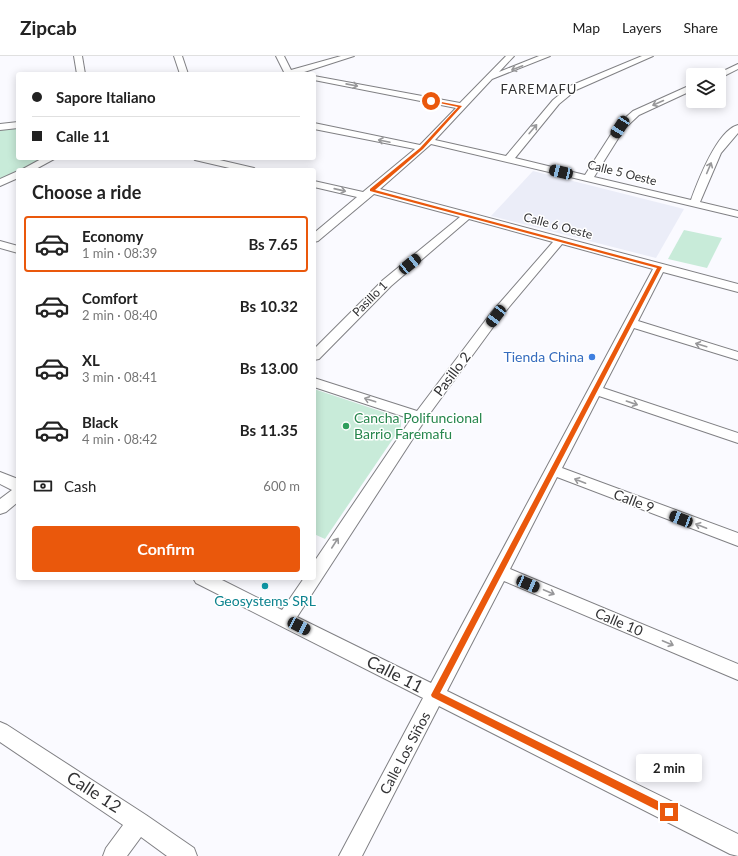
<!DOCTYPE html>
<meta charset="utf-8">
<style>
:root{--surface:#fff;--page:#f6f6f6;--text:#222;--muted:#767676;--line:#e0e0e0;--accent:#ea580c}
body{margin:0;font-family:Lato,sans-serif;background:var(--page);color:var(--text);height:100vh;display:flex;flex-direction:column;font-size:15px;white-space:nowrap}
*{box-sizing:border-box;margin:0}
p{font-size:13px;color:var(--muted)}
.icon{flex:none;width:22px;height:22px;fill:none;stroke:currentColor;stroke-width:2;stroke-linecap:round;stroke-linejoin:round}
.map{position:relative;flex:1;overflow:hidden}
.sheet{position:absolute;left:16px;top:112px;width:300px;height:412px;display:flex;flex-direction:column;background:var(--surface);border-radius:4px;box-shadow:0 2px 10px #0003}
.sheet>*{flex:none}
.top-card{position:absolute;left:16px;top:16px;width:300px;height:88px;border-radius:4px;box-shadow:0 2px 10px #0003;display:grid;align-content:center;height:88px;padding:0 16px;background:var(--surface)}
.buttons{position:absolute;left:686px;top:12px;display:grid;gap:8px}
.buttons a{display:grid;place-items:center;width:40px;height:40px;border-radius:4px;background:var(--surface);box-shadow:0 2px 10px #0003;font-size:20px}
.end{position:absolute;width:18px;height:18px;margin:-9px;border:5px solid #ea580c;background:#fff;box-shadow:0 0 0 2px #fff}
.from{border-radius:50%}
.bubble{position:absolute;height:28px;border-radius:4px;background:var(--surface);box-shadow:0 2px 10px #0003;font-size:13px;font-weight:700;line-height:28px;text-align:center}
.car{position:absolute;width:12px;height:24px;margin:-12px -6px;border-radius:5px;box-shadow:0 0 3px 1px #0007;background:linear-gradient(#222 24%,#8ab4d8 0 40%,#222 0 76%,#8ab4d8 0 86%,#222 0)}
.top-card b{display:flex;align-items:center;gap:14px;height:38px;font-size:15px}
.top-card b+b{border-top:1px solid var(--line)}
.top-card i{width:10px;height:10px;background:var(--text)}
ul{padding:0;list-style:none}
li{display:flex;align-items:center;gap:12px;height:56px;margin:0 8px 6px;padding:0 8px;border:2px solid transparent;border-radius:4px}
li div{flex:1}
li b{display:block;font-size:15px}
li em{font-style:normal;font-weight:700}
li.selected{border-color:var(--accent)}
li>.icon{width:36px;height:36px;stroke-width:1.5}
h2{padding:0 16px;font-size:18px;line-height:48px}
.pay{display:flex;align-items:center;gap:10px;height:44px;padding:0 16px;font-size:15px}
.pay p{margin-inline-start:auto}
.action{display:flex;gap:8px;margin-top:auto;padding:8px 16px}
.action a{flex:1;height:46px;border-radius:4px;background:var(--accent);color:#fff;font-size:16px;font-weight:700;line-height:46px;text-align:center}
header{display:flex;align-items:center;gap:24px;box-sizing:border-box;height:56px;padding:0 20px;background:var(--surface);border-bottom:1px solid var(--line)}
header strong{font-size:19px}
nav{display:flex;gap:22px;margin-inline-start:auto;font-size:14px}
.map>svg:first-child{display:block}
.built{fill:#ebedf8}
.green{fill:#c8ebd9}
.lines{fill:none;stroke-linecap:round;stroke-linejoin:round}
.street-casing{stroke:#808084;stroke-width:2}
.street{fill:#fff;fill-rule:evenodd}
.oneway{stroke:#98989a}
.route{fill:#ea580c}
.shop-dot{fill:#3f7fe0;stroke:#fff;stroke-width:1.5}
.leisure-dot{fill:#2e9e5b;stroke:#fff;stroke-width:1.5}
.culture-dot{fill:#0f9aa8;stroke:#fff;stroke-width:1.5}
.labels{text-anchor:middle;stroke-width:3;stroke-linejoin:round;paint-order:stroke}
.far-street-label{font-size:12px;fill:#323234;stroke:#fff}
.far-neighbourhood-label{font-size:13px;letter-spacing:1px;fill:#323234;stroke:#fff}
.shop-label{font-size:14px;fill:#366cbe;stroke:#fff;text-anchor:end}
.street-label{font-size:14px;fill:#323234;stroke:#fff}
.leisure-label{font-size:14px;fill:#27864d;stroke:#fff;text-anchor:start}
.culture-label{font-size:14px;fill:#0d838f;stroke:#fff}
.near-street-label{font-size:17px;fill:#323234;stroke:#fff}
</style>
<header>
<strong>Zipcab</strong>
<nav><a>Map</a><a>Layers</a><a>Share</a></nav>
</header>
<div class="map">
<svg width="738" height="800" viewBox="0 0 738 800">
<rect width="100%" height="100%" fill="#fafaff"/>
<polygon class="built" points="533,115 684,153 656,202 491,160"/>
<g class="green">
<polygon points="18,72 18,102 45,102 0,124 0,73"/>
<polygon points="684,174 722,182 707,212 668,203"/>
<polygon points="314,333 392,359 401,364 401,371 325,483 314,478"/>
</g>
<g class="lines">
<defs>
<g id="street">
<polygon points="74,0 82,0 85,18 77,18"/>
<polygon points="174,0 182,0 188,18 180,18"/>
<polygon points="276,0 284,0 291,14 341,0 354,0 298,18 282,18 284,16"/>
<path d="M506,0H514L499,16L539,0H550L492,23L435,84L506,100L553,44L570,30L642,0H653L576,34L559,48L515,102L585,119L617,69L633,55L693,28V34L639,59L624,73L594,121L691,144C698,125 717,74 738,69V77L721,97L700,146L738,155V161L431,88L380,133L738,228V236L663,216L638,265L738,296V304L634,272L603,332L738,377V387L599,340L562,412L738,477V490L557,421L510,513L738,608V624L504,525L447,635L738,778V800L730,798L439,650L362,800H339L423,642L196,527L193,522H218L282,554L304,522H314V506L411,363L314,331V322L417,355L491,257L553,186L469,163L391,230L319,303L314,304V293L383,224L460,161L374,138L318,185L314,186V177L357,141L314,131V125L363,136L415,93L314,73V67L420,89L456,52L314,24V20L460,47ZM562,188L653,213L431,627L297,561L425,364L499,263Z"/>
<polygon points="738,8 738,13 722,21 715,19"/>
<polygon points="18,66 18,72 0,74 0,68"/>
<polygon points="43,102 56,102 34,114 21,114"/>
<polygon points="193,102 211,102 254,112 256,114 238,114 195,104"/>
<polygon points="18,115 18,122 0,130 0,123"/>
<polygon points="0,185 18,190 18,197 0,192"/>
<polygon points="0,416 18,423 18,446 6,456 0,458 0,443 12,434 0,428"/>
<polygon points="0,666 7,669 146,759 194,792 197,800 167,800 141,781 127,800 103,800 106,792 123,769 0,686"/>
</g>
</defs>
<use href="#street" class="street-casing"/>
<use href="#street" class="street"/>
</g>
<defs><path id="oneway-shaft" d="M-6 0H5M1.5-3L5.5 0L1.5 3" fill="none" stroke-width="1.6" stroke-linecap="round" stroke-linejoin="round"/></defs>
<g class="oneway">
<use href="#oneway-shaft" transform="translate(517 12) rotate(159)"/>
<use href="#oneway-shaft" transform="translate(352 29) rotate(11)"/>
<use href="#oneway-shaft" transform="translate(658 47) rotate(156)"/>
<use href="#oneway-shaft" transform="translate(533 73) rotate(-50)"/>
<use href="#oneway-shaft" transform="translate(384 85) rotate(-168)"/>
<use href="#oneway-shaft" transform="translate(709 112) rotate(-67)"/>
<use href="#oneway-shaft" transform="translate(340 134) rotate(13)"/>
<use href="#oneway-shaft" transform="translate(701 289) rotate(-163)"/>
<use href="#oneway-shaft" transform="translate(370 344) rotate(-162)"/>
<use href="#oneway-shaft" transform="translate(632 347) rotate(19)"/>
<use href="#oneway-shaft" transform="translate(580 425) rotate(-159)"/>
<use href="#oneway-shaft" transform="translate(701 470) rotate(-159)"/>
<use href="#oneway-shaft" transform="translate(335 487) rotate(-57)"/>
<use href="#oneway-shaft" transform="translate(549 536) rotate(23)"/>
<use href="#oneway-shaft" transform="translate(668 587) rotate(23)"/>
</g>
<polygon class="route" points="431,44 462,50 423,93 375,134 662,211 440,637 672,752 672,759 669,760 432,641 431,639 657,212 370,135 370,133 420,92 458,51 430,45"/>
<circle class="shop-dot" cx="592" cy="301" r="4"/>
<circle class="leisure-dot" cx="346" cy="370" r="4"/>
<circle class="culture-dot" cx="265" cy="530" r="4"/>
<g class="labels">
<g class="far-street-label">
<text transform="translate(622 117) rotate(14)" y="4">Calle 5 Oeste</text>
<text transform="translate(558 170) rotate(15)" y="4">Calle 6 Oeste</text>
<text transform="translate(370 243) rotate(-45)" y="4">Pasillo 1</text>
</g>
<g class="far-neighbourhood-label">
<text x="539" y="38">FAREMAFU</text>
</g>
<g class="shop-label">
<text x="584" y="306">Tienda China</text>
</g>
<g class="street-label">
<text transform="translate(452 318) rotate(-53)" y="5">Pasillo 2</text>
<text transform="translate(634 445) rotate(21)" y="5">Calle 9</text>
<text transform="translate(619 566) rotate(23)" y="5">Calle 10</text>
<text transform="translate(405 697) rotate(-62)" y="5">Calle Los Siños</text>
</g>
<g class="leisure-label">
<text x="354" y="367">Cancha Polifuncional<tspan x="354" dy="16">Barrio Faremafu</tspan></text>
</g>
<g class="culture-label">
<text x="265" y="550">Geosystems SRL</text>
</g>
<g class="near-street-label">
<text transform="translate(395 618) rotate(27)" y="6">Calle 11</text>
<text transform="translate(94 736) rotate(33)" y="6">Calle 12</text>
</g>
</g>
</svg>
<div class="buttons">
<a><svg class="icon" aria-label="layers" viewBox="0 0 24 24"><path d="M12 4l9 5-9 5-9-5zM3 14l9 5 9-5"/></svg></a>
</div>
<i class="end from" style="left:431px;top:45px"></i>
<i class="end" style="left:669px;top:756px"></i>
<div class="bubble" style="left:636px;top:698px;width:66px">2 min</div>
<i class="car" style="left:620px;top:71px;rotate:213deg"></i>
<i class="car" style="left:561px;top:116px;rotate:283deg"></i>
<i class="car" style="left:410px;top:208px;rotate:51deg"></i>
<i class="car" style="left:496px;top:260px;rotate:217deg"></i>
<i class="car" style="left:681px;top:463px;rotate:291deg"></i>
<i class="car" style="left:528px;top:528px;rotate:113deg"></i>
<i class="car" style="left:299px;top:570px;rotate:117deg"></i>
<div class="top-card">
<b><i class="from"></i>Sapore Italiano</b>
<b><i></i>Calle 11</b>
</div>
<section class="sheet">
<h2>Choose a ride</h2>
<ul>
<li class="selected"><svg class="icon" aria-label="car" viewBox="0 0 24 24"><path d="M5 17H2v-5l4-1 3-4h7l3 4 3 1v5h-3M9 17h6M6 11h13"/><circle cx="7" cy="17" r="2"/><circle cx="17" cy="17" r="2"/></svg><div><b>Economy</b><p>1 min · 08:39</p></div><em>Bs 7.65</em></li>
<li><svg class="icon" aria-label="car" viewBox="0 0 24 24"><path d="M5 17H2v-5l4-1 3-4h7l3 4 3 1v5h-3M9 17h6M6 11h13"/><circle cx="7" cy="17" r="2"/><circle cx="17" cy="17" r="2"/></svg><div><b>Comfort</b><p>2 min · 08:40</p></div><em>Bs 10.32</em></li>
<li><svg class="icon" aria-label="car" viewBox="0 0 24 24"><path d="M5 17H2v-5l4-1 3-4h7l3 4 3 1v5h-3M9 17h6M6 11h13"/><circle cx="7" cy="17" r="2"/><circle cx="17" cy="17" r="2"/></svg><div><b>XL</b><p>3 min · 08:41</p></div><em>Bs 13.00</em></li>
<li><svg class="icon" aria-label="car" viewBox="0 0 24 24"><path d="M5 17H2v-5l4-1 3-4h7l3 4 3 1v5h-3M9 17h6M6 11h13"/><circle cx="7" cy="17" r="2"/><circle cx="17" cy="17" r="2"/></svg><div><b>Black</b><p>4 min · 08:42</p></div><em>Bs 11.35</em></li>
</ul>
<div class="pay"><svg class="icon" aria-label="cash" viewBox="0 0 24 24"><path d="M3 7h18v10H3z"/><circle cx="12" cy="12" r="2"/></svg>Cash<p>600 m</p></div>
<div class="action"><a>Confirm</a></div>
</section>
</div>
